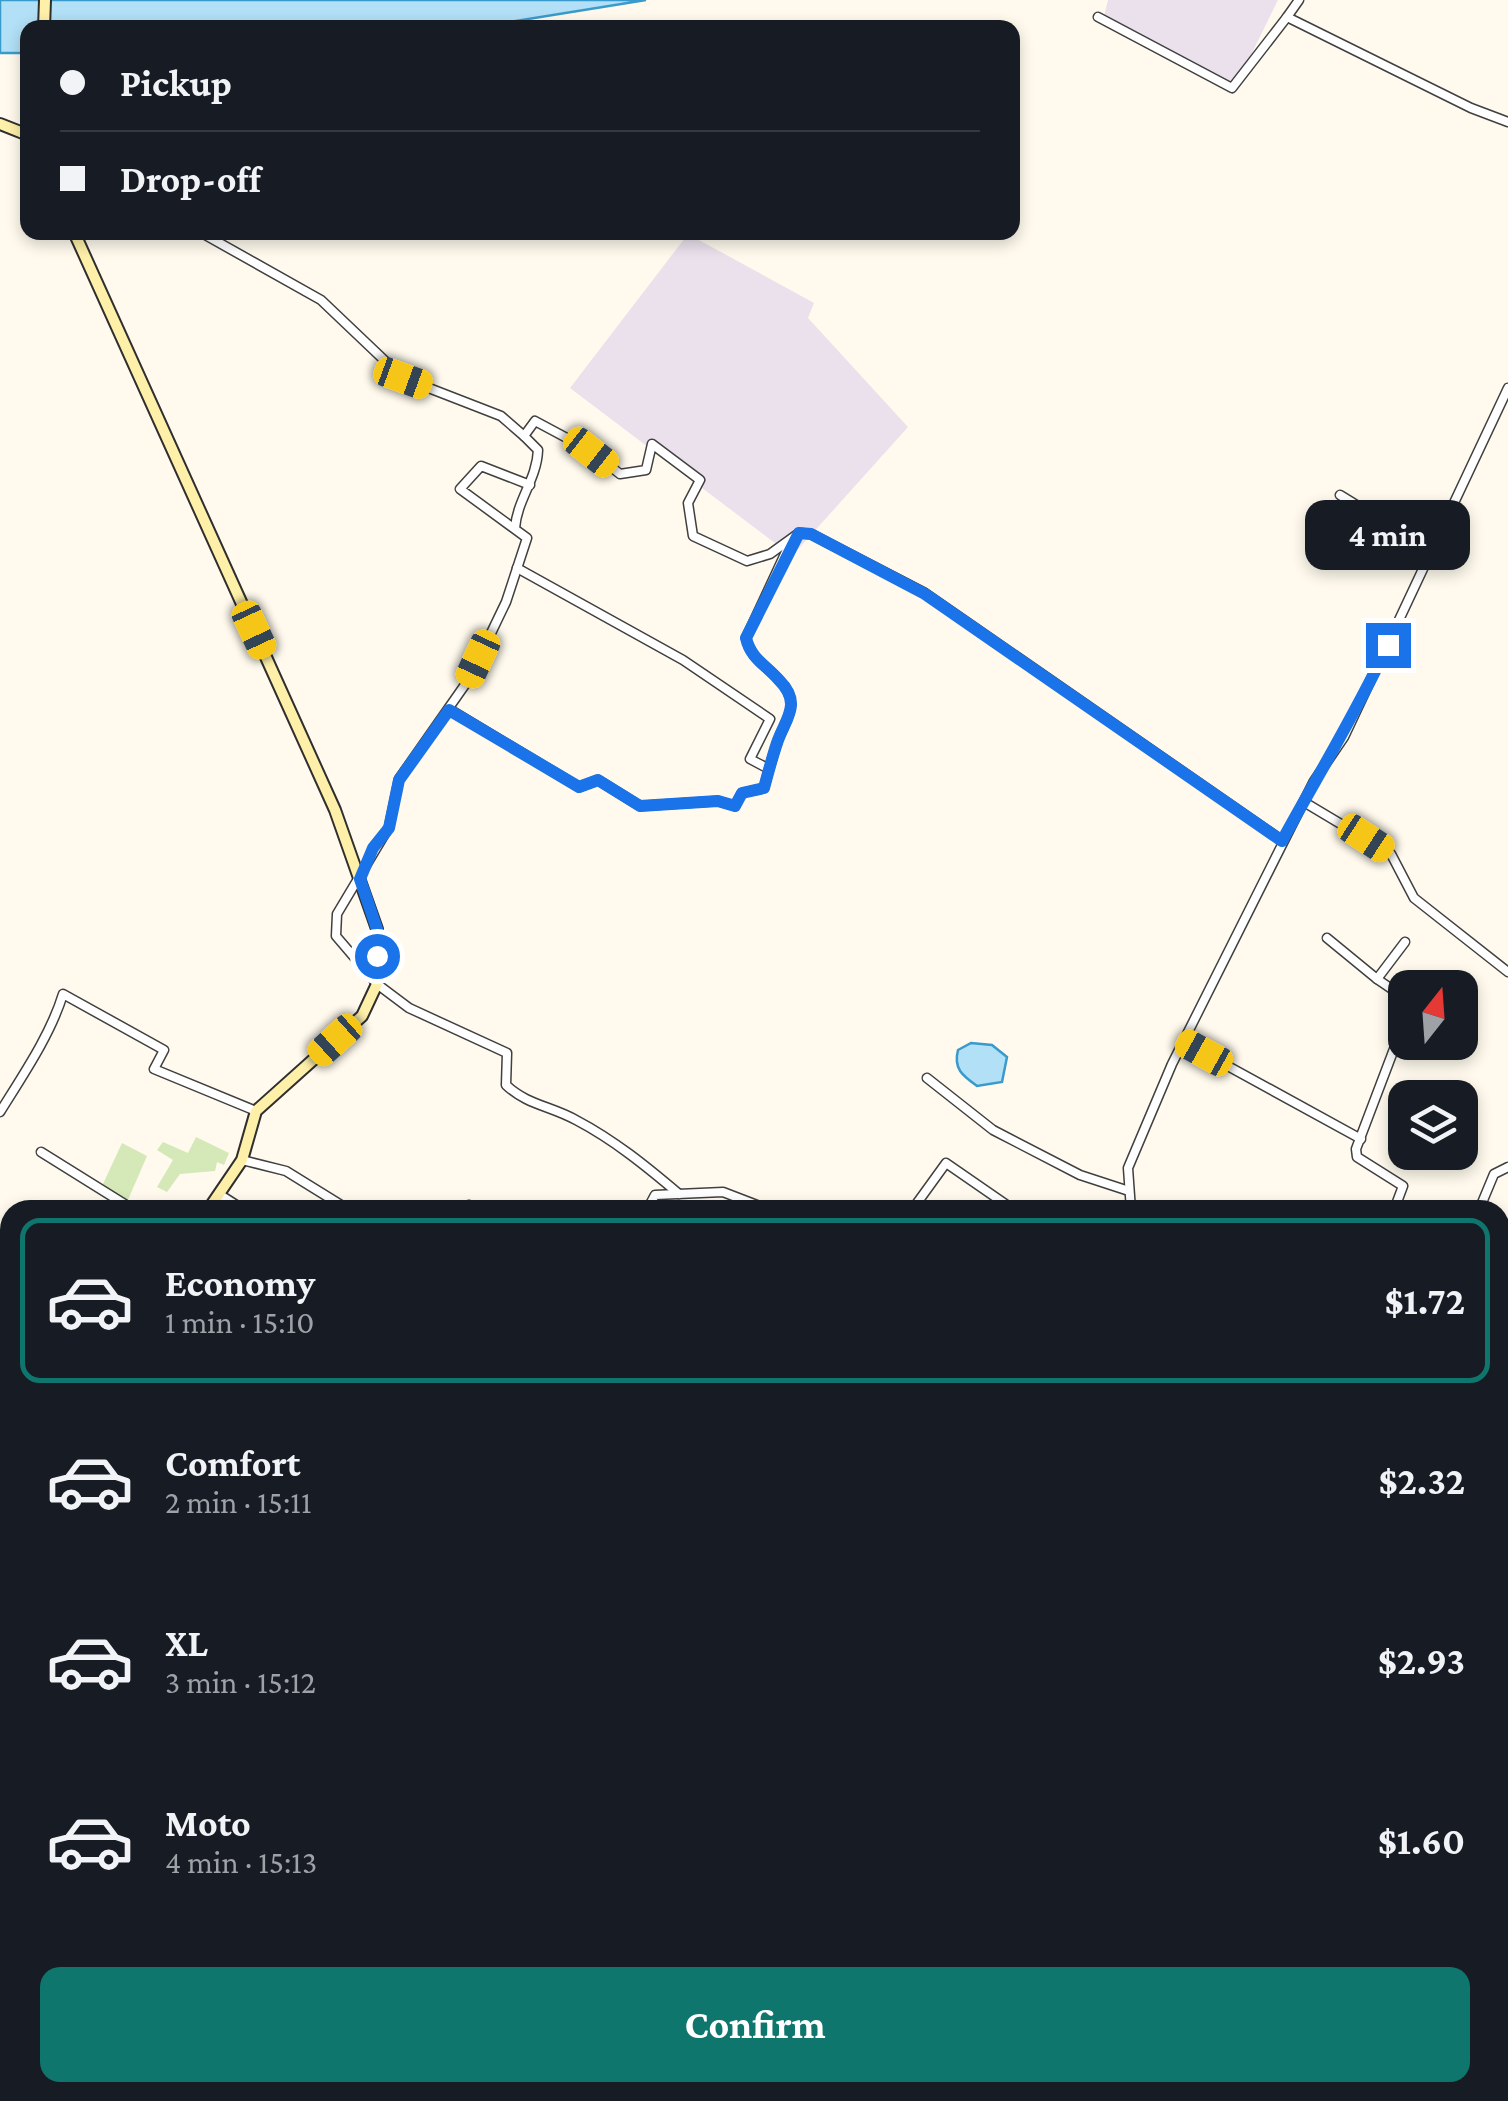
<!DOCTYPE html>
<meta charset="utf-8">
<style>
:root{--surface:#171b24;--page:#20242c;--text:#f1f3f6;--muted:#9ea1a6;--line:#363941;--accent:#0f766e}
body{margin:0;font-family:"Crimson Pro",serif;background:var(--page);color:var(--text);height:100vh;display:flex;flex-direction:column;font-size:38px;white-space:nowrap}
*{box-sizing:border-box;margin:0}
p{font-size:32px;color:var(--muted)}
.icon{flex:none;width:55px;height:55px;fill:none;stroke:currentColor;stroke-width:2;stroke-linecap:round;stroke-linejoin:round}
.map{position:relative;flex:1;overflow:hidden}
.side{position:absolute;left:0px;top:1200px;width:1510px;height:902px;display:flex;flex-direction:column;background:var(--surface);border-radius:30px 30px 0 0;box-shadow:0 5px 15px #0003}
.side>*{flex:none}
.banner{position:absolute;left:20px;top:20px;width:1000px;height:220px;border-radius:20px;box-shadow:0 5px 15px #0003;display:grid;align-content:center;height:220px;padding:0 40px;background:var(--surface)}
.needle{width:65px;rotate:17deg}
.buttons{position:absolute;left:1388px;top:970px;display:grid;gap:20px}
.buttons a{display:grid;place-items:center;width:90px;height:90px;border-radius:20px;background:var(--surface);box-shadow:0 5px 15px #0003;font-size:50px}
.end{position:absolute;width:45px;height:45px;margin:-22px;border:12px solid #1a73e8;background:#fff;box-shadow:0 0 0 5px #fff}
.from{border-radius:50%}
.bubble{position:absolute;height:70px;border-radius:20px;background:var(--surface);box-shadow:0 5px 15px #0003;font-size:32px;font-weight:700;line-height:70px;text-align:center}
.car{position:absolute;width:30px;height:60px;margin:-30px -15px;border-radius:12px;box-shadow:0 0 8px 2px #0007;background:linear-gradient(#f5c518 24%,#345 0 40%,#f5c518 0 76%,#345 0 86%,#f5c518 0)}
.banner b{display:flex;align-items:center;gap:35px;height:95px;font-size:38px}
.banner b+b{border-top:2px solid var(--line)}
.banner i{width:25px;height:25px;background:var(--text)}
ul{padding:18px 0 0;list-style:none}
li{display:flex;align-items:center;gap:30px;height:165px;margin:0 20px 15px;padding:0 20px;border:5px solid transparent;border-radius:20px}
li div{flex:1}
li b{display:block;font-size:38px}
li em{font-style:normal;font-weight:700}
li.on{border-color:var(--accent)}
li>.icon{width:90px;height:90px;stroke-width:1.5}
.primary-button{display:flex;gap:20px;margin-top:auto;padding:20px 40px}
.primary-button a{flex:1;height:115px;border-radius:20px;background:var(--accent);color:#fff;font-size:40px;font-weight:700;line-height:115px;text-align:center}
.map>svg:first-child{display:block}
.industrial{fill:#eae1ec}
.green{fill:#d4e9b7}
.water{fill:#b2e0f6;stroke:#3a9acc;stroke-width:2.5}
.lines{fill:none;stroke-linecap:round;stroke-linejoin:round}
.stream{stroke:#3a9acc;stroke-width:2.5}
.canal{stroke:#b2e0f6;stroke-width:10}
.street-casing{stroke:#404040;stroke-width:11}
.secondary-casing{stroke:#2f2f2f;stroke-width:14}
.highway-casing{stroke:#1e1e1e;stroke-width:16}
.street{stroke:#fff;stroke-width:8}
.secondary{stroke:#fef0a9;stroke-width:10}
.highway{stroke:#f39657;stroke-width:12}
.route{stroke:#1a73e8;stroke-width:12}
</style>
<div class="map">
<svg width="1508" height="2101" viewBox="0 0 1508 2101">
<rect width="100%" height="100%" fill="#fffaed"/>
<g class="industrial">
<polygon points="1108,0 1278,0 1241,75 1228,83 1104,16"/>
<polygon points="688,234 814,303 808,318 908,427 792,556 570,388"/>
</g>
<g class="green">
<polygon points="196,1137 229,1153 224,1165 217,1162 215,1171 180,1174 167,1192 157,1187 173,1160 157,1150 163,1142 188,1153"/>
<polygon points="122,1143 147,1156 127,1202 103,1184"/>
</g>
<g class="water">
<polygon points="0,0 646,0 479,27 28,28 27,53 0,53"/>
<path d="M971,1043L992,1045L1007,1057L1002,1082L977,1086C963,1076 953,1069 958,1050Z"/>
</g>
<g class="lines">
<polyline class="stream" points="1500,1873 1508,1872"/>
<polyline class="canal" points="0,2065 10,2061"/>
<defs>
<g id="street">
<polyline points="1098,17 1232,88 1287,17 1471,108 1508,122"/>
<polyline points="1287,17 1299,0"/>
<polyline points="200,232 321,300 403,378 501,416 524,436"/>
<path d="M530,485L481,466L460,489L527,538L506,602L469,679L399,779L389,827L337,914L336,936L377,984L409,1008L507,1053L506,1085C527,1105 551,1106 576,1120C614,1140 646,1166 679,1194"/>
<polyline points="1340,495 1433,552"/>
<path d="M515,528C517,500 537,479 538,450L524,436L535,421L591,451L620,474L646,470L652,444L700,480L688,503L693,536L747,561L770,554L799,533L811,534L925,593L1283,841"/>
<polyline points="517,568 683,660 770,719 750,759 769,769"/>
<path d="M449,709L579,787L598,780L640,806L718,801L735,806L742,793L764,788C768,773 772,758 777,743C785,719 803,704 779,680C765,664 751,659 746,638L791,541"/>
<polyline points="1304,802 1391,854 1414,898 1508,972"/>
<polyline points="1327,938 1377,979"/>
<polyline points="1405,998 1377,979 1405,942"/>
<polyline points="1184,1042 1361,1139"/>
<polyline points="927,1078 993,1130 1080,1175 1129,1191"/>
<path d="M0,1112C23,1075 51,1034 63,994L164,1050L154,1069L256,1111"/>
<polyline points="41,1152 134,1210"/>
<polyline points="242,1160 286,1171 349,1210"/>
<polyline points="219,1194 244,1210"/>
<polyline points="469,1205 476,1210"/>
<polyline points="647,1210 655,1195 723,1192 770,1210"/>
<polyline points="912,1210 946,1163 1014,1210"/>
<polyline points="1131,1210 1128,1168 1172,1064 1314,781 1344,737 1508,388"/>
<polyline points="1394,1210 1403,1186 1357,1157 1356,1149 1405,1020"/>
<polyline points="1479,1210 1494,1174 1508,1167"/>
<polyline points="0,1279 10,1285"/>
<polyline points="1500,1337 1508,1341"/>
<polyline points="0,1364 10,1340"/>
<polyline points="10,1377 4,1386 10,1395"/>
<polyline points="0,1510 8,1490 7,1470"/>
<polyline points="0,1547 10,1550"/>
<polyline points="1500,1632 1508,1637"/>
<polyline points="1500,1755 1508,1758"/>
<polyline points="0,1941 10,1942"/>
<polyline points="909,2092 917,2101"/>
<polyline points="1416,2094 1430,2101"/>
<polyline points="426,2101 431,2092"/>
<polyline points="672,2101 676,2092"/>
<polyline points="1291,2101 1297,2092"/>
</g>
<g id="secondary">
<polyline points="44,28 45,0"/>
<polyline points="0,124 28,135"/>
<polyline points="74,232 335,810 377,929 377,984 362,1016 256,1111 242,1160 208,1210"/>
<polyline points="0,1469 10,1467"/>
<polyline points="1500,1823 1508,1821"/>
<polyline points="1210,2092 1216,2101"/>
<polyline points="101,2101 112,2092"/>
</g>
<g id="highway">
<polyline points="1500,1455 1508,1448"/>
<polyline points="857,2101 866,2092"/>
</g>
</defs>
<use href="#street" class="street-casing"/>
<use href="#secondary" class="secondary-casing"/>
<use href="#highway" class="highway-casing"/>
<use href="#street" class="street"/>
<use href="#secondary" class="secondary"/>
<use href="#highway" class="highway"/>
</g>
<g class="lines">
<path class="route" d="M377,956V929L360,879L373,848L389,828L399,780L449,710L579,787L598,780L640,806L718,801L735,806L742,793L764,788C768,773 772,758 777,743C785,719 803,704 779,680C765,664 751,659 746,638L799,533L811,534L925,594L1282,841C1318,775 1356,713 1388,645"/>
</g>
</svg>
<div class="buttons">
<a><svg class="needle" viewBox="-14 -14 28 28"><path d="M0-13l5 13h-10z" fill="#e53935"/><path d="M0 13l5-13h-10z" fill="#9ea1a6"/></svg></a>
<a><svg class="icon" aria-label="layers" viewBox="0 0 24 24"><path d="M12 4l9 5-9 5-9-5zM3 14l9 5 9-5"/></svg></a>
</div>
<i class="end from" style="left:377px;top:956px"></i>
<i class="end" style="left:1388px;top:645px"></i>
<div class="bubble" style="left:1305px;top:500px;width:165px">4 min</div>
<i class="car" style="left:403px;top:378px;rotate:110deg"></i>
<i class="car" style="left:591px;top:452px;rotate:128deg"></i>
<i class="car" style="left:254px;top:630px;rotate:155deg"></i>
<i class="car" style="left:478px;top:659px;rotate:205deg"></i>
<i class="car" style="left:1366px;top:838px;rotate:123deg"></i>
<i class="car" style="left:335px;top:1040px;rotate:228deg"></i>
<i class="car" style="left:1204px;top:1053px;rotate:299deg"></i>
<div class="banner">
<b><i class="from"></i>Pickup</b>
<b><i></i>Drop-off</b>
</div>
<section class="side">
<ul>
<li class="on"><svg class="icon" aria-label="car" viewBox="0 0 24 24"><path d="M5 17H2v-5l4-1 3-4h7l3 4 3 1v5h-3M9 17h6M6 11h13"/><circle cx="7" cy="17" r="2"/><circle cx="17" cy="17" r="2"/></svg><div><b>Economy</b><p>1 min · 15:10</p></div><em>$1.72</em></li>
<li><svg class="icon" aria-label="car" viewBox="0 0 24 24"><path d="M5 17H2v-5l4-1 3-4h7l3 4 3 1v5h-3M9 17h6M6 11h13"/><circle cx="7" cy="17" r="2"/><circle cx="17" cy="17" r="2"/></svg><div><b>Comfort</b><p>2 min · 15:11</p></div><em>$2.32</em></li>
<li><svg class="icon" aria-label="car" viewBox="0 0 24 24"><path d="M5 17H2v-5l4-1 3-4h7l3 4 3 1v5h-3M9 17h6M6 11h13"/><circle cx="7" cy="17" r="2"/><circle cx="17" cy="17" r="2"/></svg><div><b>XL</b><p>3 min · 15:12</p></div><em>$2.93</em></li>
<li><svg class="icon" aria-label="car" viewBox="0 0 24 24"><path d="M5 17H2v-5l4-1 3-4h7l3 4 3 1v5h-3M9 17h6M6 11h13"/><circle cx="7" cy="17" r="2"/><circle cx="17" cy="17" r="2"/></svg><div><b>Moto</b><p>4 min · 15:13</p></div><em>$1.60</em></li>
</ul>
<div class="primary-button"><a>Confirm</a></div>
</section>
</div>
